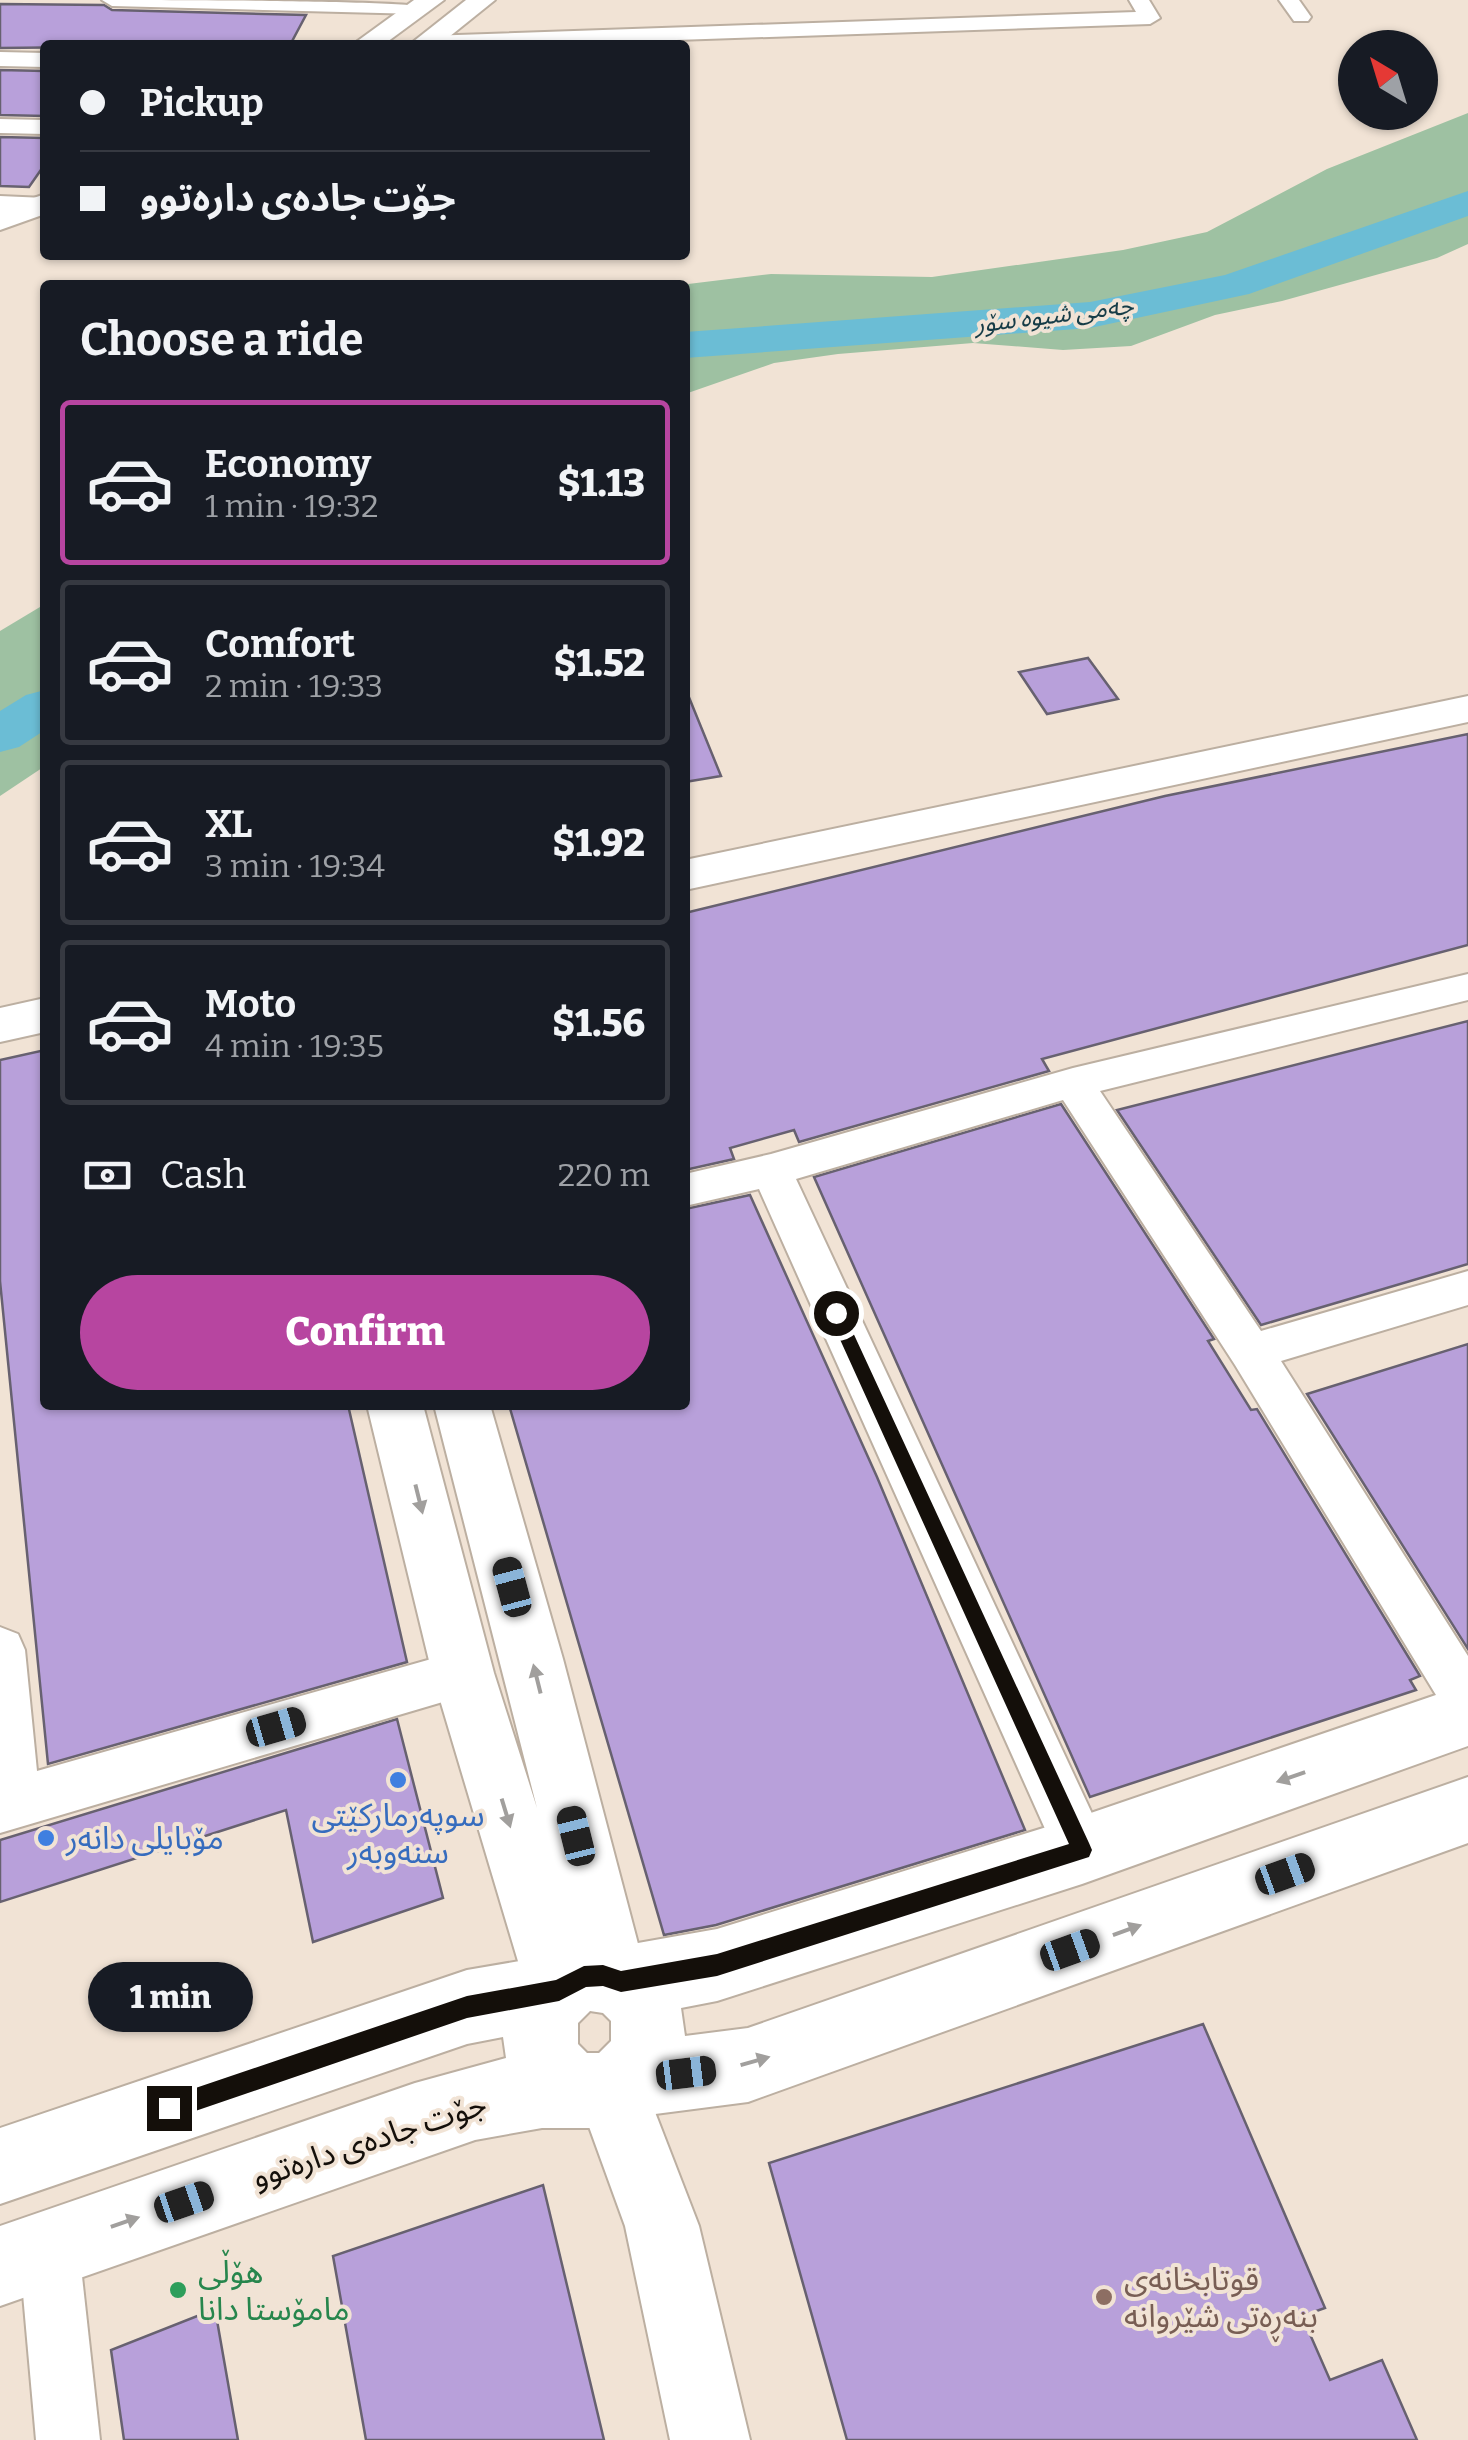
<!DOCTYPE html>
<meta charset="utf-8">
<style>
:root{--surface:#171b24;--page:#20242c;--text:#f1f3f6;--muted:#9ea1a6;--line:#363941;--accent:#b745a0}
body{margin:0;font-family:Bitter,"Noto Sans Arabic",serif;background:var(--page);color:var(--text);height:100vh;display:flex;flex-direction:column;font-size:38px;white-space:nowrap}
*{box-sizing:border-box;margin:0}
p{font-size:32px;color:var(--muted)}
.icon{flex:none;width:55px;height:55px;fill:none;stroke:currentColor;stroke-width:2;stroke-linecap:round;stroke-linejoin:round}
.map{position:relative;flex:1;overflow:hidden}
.drawer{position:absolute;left:40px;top:280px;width:650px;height:1130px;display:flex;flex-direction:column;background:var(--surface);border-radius:10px;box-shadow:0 2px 8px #0004}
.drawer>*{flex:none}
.top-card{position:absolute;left:40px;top:40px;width:650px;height:220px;border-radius:10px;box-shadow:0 2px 8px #0004;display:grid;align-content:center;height:220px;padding:0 40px;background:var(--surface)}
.needle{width:65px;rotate:322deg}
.buttons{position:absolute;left:1338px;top:30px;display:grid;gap:20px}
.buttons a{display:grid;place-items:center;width:100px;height:100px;border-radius:50%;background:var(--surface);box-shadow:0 2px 8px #0004;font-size:50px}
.end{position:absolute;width:45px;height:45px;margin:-22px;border:12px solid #140f0a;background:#fff;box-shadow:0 0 0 5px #fff}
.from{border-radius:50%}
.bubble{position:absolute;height:70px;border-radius:35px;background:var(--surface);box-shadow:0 2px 8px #0004;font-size:32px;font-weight:800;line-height:70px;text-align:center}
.car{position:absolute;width:30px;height:60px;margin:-30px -15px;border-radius:12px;box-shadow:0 0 8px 2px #0007;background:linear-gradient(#222 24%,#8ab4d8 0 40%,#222 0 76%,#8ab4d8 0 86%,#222 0)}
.top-card b{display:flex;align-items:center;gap:35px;height:95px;font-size:38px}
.top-card b+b{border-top:2px solid var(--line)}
.top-card i{width:25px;height:25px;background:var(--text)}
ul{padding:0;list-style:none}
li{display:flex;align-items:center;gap:30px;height:165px;margin:0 20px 15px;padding:0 20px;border:5px solid var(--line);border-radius:10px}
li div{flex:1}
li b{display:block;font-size:38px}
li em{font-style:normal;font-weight:800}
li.active{border-color:var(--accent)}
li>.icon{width:90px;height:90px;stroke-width:1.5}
h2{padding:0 40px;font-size:45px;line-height:120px}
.pay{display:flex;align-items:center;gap:25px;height:110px;padding:0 40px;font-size:38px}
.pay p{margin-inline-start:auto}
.primary-button{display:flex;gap:20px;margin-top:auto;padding:20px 40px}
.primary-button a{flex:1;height:115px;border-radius:60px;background:var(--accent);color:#fff;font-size:40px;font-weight:800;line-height:115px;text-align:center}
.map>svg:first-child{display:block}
.green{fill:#9ec1a2}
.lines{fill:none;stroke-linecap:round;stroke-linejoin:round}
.river{fill:#6bbdd5;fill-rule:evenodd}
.building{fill:#b8a0da;stroke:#676170;stroke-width:2.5}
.minor-casing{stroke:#bcafa1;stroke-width:4}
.tertiary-casing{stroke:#bcafa1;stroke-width:4}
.secondary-casing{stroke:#bcafa1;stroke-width:4}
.minor{fill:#fff;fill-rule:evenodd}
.tertiary{fill:#fff;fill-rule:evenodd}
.secondary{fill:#fff;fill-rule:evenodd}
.oneway{fill:#a19f9d}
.route{fill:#140f0a}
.shop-dot{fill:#3f7fe0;stroke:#f1e3d5;stroke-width:4}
.leisure-dot{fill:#2e9e5b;stroke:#f1e3d5;stroke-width:4}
.education-dot{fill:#8d6e63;stroke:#f1e3d5;stroke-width:4}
.labels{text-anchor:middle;stroke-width:8;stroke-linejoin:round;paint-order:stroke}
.far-water-label{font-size:25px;font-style:italic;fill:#163c47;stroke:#f1e3d5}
.near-shop-label{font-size:32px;fill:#366cbe;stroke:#f1e3d5}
.near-street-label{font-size:32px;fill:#140f0a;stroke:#f1e3d5}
.near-leisure-label{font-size:32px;fill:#27864d;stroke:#f1e3d5;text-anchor:start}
.near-education-label{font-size:32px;fill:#785e54;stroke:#f1e3d5;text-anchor:start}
</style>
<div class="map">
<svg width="1468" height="2440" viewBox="0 0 1468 2440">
<rect width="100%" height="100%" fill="#f1e3d5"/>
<g class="green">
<polygon points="1468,113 1468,244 1437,258 1282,301 1215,315 1131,346 1063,350 973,343 838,354 774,363 685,394 685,285 680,285 771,274 932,277 1123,250 1207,232 1327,169"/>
<polygon points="45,604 45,766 0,796 0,631"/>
</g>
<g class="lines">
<g class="river">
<polygon points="1468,191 1468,216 1249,294 1090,328 685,358 685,332 1090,302 1225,275"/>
<polygon points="45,690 45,730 19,747 0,752 0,711 26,695"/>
</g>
</g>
<g class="building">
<polygon points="0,4 104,5 112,10 306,15 290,45 0,48"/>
<polygon points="0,70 45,71 45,116 0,115"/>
<polygon points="0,137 45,138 45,164 29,187 0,186"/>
<polygon points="1088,658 1118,699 1047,714 1019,672"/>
<polygon points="686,690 721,776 685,782"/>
<polygon points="1468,734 1468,945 1042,1059 1049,1071 799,1142 794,1130 730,1148 734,1159 685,1170 685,913 1165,796"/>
<polygon points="1468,1021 1468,1264 1261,1325 1117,1110"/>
<polygon points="45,1050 45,1405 348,1405 407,1662 48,1764 0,1281 0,1060"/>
<polygon points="1061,1104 1214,1339 1208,1341 1251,1410 1257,1409 1420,1676 1410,1680 1416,1690 1090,1797 814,1177"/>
<polygon points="750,1195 877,1477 1025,1830 716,1925 664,1935 509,1405 685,1405 685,1209"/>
<polygon points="1468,1344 1468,1649 1307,1394"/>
<polygon points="397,1719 443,1898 313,1942 286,1810 0,1902 0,1840"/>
<polygon points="1203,2024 1325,2308 1302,2316 1330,2380 1382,2360 1417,2440 847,2440 769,2163"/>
<polygon points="543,2185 604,2440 366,2440 333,2256"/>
<polygon points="215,2309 238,2440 124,2440 111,2350"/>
</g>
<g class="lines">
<defs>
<g id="minor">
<path d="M102,0C145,0 413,0 429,8L419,14L112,6Z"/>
<polygon points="1129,0 1149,0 1160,18 1150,24 530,45 416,42 427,36 1136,12"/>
<polygon points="1279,0 1299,0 1311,17 1308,21 1294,21"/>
<polygon points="0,52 45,53 45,67 0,66"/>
<polygon points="0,119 45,120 45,134 0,133"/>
<polygon points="0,196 45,198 45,210 0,210"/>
<polygon points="1468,974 1468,1000 1100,1091 1261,1331 1468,1271 1468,1305 1281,1361 1468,1656 1468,1725 1450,1718 1235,1365 1063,1100 796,1179 1109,1850 1101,1869 1082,1876 1063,1869 759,1189 685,1206 685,1174 771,1154 1073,1068"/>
<polygon points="0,1627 18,1634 25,1650 37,1771 463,1650 481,1656 488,1673 481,1690 463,1696 0,1833"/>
<polygon points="49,2219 71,2227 79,2249 100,2440 36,2440 19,2249 27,2227"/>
</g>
<g id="tertiary">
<polygon points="414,0 444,0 383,45 352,45"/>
<polygon points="466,0 495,0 439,45 409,45"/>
<polygon points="45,194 45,214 0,230 0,210"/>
<polygon points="1468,696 1468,722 685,890 685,860"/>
<polygon points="45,998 45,1032 0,1042 0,1008"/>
<polygon points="367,1405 423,1405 494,1673 537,1808 434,1405 490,1405 563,1659 647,1978 636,2002 612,2013 588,2003 584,2015 559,2025 534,2015 432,1673"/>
<polygon points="611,2052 636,2063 699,2226 750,2440 670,2440 625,2226 575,2088 586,2063"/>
</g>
<path id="secondary" d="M1468,1684V1746L1082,1884L717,2001L681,2008L685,2036L748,2028L1468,1777V1843L748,2102L632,2117L604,2128H542L475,2140L0,2306V2226L415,2083L506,2058L503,2037L467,2044L0,2204V2128L467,1970L543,1957L589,1939L621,1946L717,1929L1082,1816ZM590,2011L603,2013L611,2021V2041L599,2053H587L578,2044V2023Z"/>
</defs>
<use href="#minor" class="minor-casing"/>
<use href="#tertiary" class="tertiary-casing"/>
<use href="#secondary" class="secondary-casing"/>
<use href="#minor" class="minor"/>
<use href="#tertiary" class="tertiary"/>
<use href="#secondary" class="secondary"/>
</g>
<defs><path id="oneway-solid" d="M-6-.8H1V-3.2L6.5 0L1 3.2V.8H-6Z" transform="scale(2.5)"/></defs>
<g class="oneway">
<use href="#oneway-solid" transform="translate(419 1499) rotate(76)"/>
<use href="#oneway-solid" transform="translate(537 1679) rotate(-104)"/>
<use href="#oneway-solid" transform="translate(1291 1777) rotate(161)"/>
<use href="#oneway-solid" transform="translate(506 1813) rotate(73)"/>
<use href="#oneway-solid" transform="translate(1127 1930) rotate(-20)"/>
<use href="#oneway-solid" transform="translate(755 2061) rotate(-16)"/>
<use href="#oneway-solid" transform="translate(125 2222) rotate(-19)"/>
</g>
<polygon class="route" points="836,1306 844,1313 1089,1843 1092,1850 1089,1857 717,1976 621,1992 603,1986 586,1987 559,2001 467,2018 169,2120 161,2116 158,2108 161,2101 169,2097 467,1996 556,1980 584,1966 603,1965 621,1971 717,1954 1069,1844 828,1313"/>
<g class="shop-dot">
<circle cx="398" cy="1780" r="10"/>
<circle cx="46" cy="1838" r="10"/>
</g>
<circle class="leisure-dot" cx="178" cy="2290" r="10"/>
<circle class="education-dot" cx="1104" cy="2297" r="10"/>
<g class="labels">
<g class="far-water-label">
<text transform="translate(1054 314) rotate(-7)" y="9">چەمی شیوە سۆر</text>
</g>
<g class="near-shop-label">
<text x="398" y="1826">سوپەرمارکێتی<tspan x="398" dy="37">سنەوبەر</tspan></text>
<text x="66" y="1849" text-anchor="start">مۆبایلی دانەر</text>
</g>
<g class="near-street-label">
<text transform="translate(369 2140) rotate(-18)" y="11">جۆت جادەی دارەتوو</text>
</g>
<g class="near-leisure-label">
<text x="198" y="2283">هۆڵی<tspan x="198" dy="37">مامۆستا دانا</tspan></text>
</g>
<g class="near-education-label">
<text x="1124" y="2290">قوتابخانەی<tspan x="1124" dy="37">بنەڕەتی شێروانە</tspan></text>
</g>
</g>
</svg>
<div class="buttons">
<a><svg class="needle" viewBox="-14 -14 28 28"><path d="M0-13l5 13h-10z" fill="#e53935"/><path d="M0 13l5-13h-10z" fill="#9ea1a6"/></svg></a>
</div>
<i class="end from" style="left:836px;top:1313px"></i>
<i class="end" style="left:169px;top:2108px"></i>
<div class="bubble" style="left:88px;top:1962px;width:165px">1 min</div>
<i class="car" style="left:512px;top:1587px;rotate:345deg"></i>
<i class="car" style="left:276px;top:1727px;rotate:74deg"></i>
<i class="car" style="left:576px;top:1836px;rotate:346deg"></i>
<i class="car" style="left:1285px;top:1874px;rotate:70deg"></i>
<i class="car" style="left:1070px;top:1950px;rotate:70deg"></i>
<i class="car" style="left:686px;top:2073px;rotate:83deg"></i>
<i class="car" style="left:184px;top:2202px;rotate:71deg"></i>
<div class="top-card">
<b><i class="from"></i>Pickup</b>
<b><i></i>جۆت جادەی دارەتوو</b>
</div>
<section class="drawer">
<h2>Choose a ride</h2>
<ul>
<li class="active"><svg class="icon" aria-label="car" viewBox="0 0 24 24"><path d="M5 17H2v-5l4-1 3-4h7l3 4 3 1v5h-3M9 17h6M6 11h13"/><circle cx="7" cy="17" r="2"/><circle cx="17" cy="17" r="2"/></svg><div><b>Economy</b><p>1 min · 19:32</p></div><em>$1.13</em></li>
<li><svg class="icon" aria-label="car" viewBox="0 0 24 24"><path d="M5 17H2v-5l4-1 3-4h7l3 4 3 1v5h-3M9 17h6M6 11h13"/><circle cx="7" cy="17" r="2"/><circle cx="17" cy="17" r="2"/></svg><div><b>Comfort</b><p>2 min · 19:33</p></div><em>$1.52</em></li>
<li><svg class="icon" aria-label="car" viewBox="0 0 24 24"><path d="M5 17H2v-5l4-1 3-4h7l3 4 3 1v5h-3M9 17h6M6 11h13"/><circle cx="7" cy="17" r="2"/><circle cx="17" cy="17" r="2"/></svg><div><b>XL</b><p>3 min · 19:34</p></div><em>$1.92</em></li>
<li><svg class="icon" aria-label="car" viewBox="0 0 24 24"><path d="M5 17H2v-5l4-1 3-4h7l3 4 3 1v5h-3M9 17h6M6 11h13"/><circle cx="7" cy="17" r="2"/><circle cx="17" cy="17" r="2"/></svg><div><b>Moto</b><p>4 min · 19:35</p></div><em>$1.56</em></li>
</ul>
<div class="pay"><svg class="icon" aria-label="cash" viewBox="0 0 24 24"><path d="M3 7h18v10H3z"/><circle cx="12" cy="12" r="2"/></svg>Cash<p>220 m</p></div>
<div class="primary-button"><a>Confirm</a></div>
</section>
</div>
